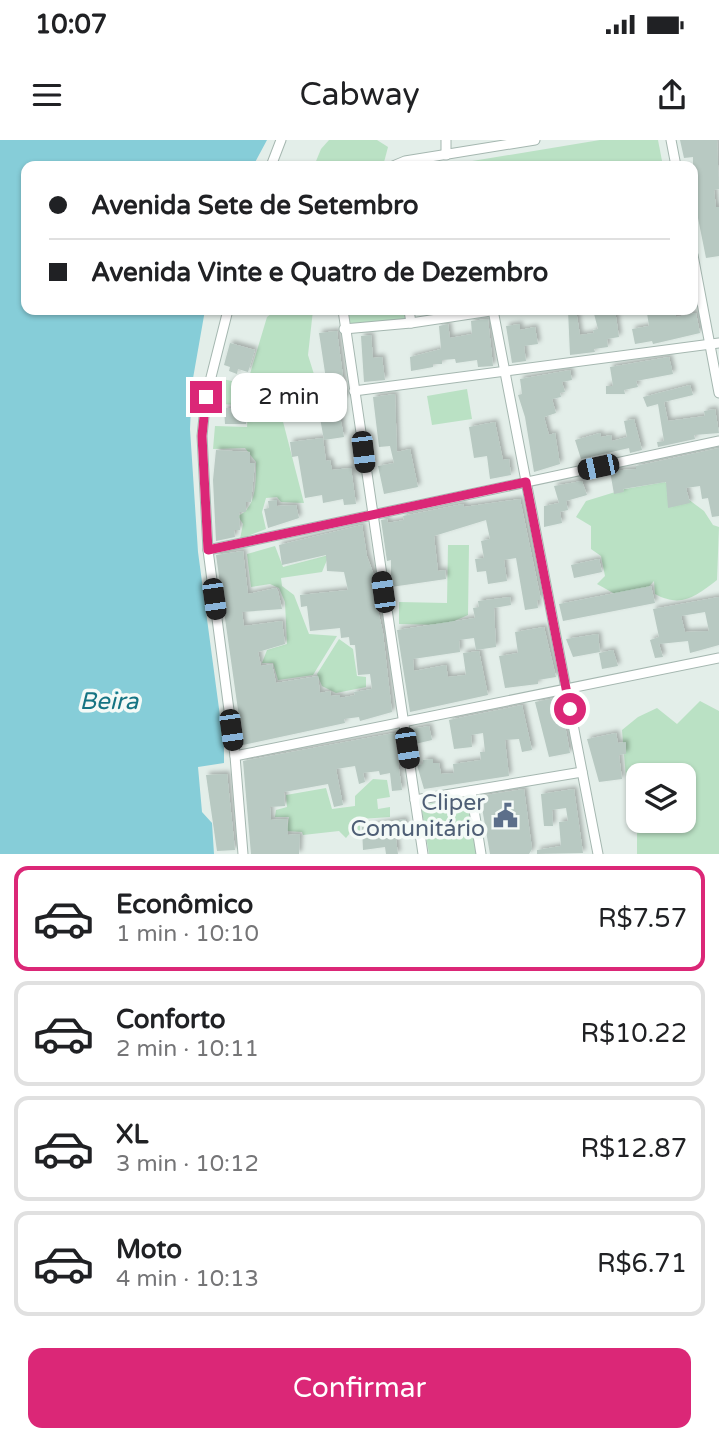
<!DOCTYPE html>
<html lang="pt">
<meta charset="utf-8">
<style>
:root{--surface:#fff;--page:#f2f2f2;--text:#202124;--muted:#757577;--line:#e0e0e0;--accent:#db2777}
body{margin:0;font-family:"Varela Round",sans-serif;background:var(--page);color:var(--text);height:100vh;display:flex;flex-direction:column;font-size:26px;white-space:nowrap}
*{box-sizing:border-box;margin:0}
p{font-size:23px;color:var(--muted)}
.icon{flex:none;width:38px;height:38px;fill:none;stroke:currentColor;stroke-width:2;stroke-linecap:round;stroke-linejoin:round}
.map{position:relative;height:714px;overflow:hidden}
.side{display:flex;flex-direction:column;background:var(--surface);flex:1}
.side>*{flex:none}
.guide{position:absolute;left:21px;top:21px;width:677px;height:154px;border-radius:14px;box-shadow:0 2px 5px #0004;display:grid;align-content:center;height:154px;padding:0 28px;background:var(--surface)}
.fabs{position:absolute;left:626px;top:623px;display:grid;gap:14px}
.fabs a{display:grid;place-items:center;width:70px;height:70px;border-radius:14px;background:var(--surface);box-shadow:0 2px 5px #0004;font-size:35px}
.end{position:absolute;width:32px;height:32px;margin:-16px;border:9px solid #db2777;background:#fff;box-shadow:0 0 0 4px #fff}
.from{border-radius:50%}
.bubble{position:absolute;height:49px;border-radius:14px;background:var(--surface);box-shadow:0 2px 5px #0004;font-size:23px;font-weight:600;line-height:49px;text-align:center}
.car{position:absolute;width:21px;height:42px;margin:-21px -10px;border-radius:9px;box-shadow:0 0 5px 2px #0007;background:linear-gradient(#222 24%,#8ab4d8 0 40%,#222 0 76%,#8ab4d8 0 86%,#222 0)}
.guide b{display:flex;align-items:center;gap:24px;height:66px;font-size:26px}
.guide b+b{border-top:2px solid var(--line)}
.guide i{width:18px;height:18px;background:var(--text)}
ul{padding:12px 0 0;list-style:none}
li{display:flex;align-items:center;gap:21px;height:105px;margin:0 14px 10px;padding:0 14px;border:4px solid var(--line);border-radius:14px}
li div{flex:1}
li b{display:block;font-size:26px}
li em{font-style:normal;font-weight:600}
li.selected{border-color:var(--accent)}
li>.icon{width:63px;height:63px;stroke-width:1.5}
.action{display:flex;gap:14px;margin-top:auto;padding:14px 28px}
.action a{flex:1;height:80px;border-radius:14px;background:var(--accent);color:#fff;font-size:28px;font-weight:600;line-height:80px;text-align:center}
.status{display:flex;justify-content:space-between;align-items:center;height:49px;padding:0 35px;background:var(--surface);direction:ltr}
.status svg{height:19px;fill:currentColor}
header{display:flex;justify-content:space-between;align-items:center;height:91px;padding:0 28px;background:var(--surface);font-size:32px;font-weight:600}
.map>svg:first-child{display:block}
.green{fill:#bae1c4;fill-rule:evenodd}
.water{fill:#86cdd8}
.building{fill:#b8c9c2;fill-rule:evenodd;filter:url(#shadow)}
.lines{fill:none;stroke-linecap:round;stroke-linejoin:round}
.minor-casing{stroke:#a5b7b0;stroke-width:11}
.minor{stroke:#fff;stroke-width:9}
.route{stroke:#db2777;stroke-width:9}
.labels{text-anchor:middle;stroke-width:7;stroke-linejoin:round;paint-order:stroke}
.service-label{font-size:23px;fill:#4e5e75;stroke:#f4faf7;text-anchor:end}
.water-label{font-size:24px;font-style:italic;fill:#157483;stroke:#f4faf7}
</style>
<div class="status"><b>10:07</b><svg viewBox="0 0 49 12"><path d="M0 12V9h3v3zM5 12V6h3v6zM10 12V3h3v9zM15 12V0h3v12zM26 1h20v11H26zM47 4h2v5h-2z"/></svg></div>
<header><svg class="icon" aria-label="menu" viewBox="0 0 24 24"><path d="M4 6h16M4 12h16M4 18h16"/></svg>Cabway<svg class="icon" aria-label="share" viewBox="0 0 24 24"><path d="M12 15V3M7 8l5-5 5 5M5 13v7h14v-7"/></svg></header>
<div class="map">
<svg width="719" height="714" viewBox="0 0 719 714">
<defs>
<filter id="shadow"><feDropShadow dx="3" dy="-3" stdDeviation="2" flood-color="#0004"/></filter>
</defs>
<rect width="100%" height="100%" fill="#e3eee9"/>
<g class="green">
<polygon points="329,0 377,0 388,7 383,26 314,26 321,9"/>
<polygon points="600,0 658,0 663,26 442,26"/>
<polygon points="276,170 313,170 308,215 317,244 279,245 277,251 280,267 219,264 222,239 247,244 267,177"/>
<polygon points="345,170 406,170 408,182 346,186"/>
<polygon points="467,249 472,279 432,285 427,256"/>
<path d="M248,270H280L304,363L281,362L277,357L266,358L262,372L266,389L240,399L243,384L238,376C257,368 256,340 256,322L245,308L213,309L215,286L247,287Z"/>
<path d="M665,342L704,371L713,385L719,387L717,440C695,457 681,468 655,454L654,441L633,464L597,444L605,436L601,416L591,409V386L576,377L586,361L625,349Z"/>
<polygon points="448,405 469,405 468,475 445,485 399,484 399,462 447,463"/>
<polygon points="275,406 283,427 329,415 322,432 281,438 282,446 294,455 309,494 337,496 313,535 278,540 273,523 262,523 267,510 287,504 285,462 279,448 270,444 251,447 247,414"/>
<polygon points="339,499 353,509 357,536 366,537 366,547 336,553 322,546 317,534"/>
<path d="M700,561L719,571V714H637V687L627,649L622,590L638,577L657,568L677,584ZM639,635H684V681H639Z"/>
<polygon points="373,639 387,640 390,657 377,659 378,669 390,667 390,677 360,679 360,693 350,693 346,698 339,691 303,695 302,692 287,691 289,677 275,677 276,670 287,667 286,655 326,648 332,669 355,666 355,656"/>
<polygon points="468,658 477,714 429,714 421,665"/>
</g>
<polygon class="water" points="0,0 267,0 253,26 238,24 237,26 26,26 26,170 205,170 192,244 190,289 198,412 224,606 224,623 198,627 202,672 212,683 214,714 0,714"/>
<g class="building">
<polygon points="680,0 717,0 719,49 714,50 716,67 719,67 719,116 706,118 693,53 693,17 684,18"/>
<polygon points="568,170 576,170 580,195 594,193 593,190 598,189 593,170 615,170 619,197 607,199 608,207 594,209 595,212 570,215"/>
<polygon points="662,170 675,170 676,177 696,173 700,193 653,204 652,201 635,204 632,189 649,186 647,173"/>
<polygon points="488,179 493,226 478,227 477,220 456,223 455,219 442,220 442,224 433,224 433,227 411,231 410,217 441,209 439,186 448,184 450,198 472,194 471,181"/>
<polygon points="520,184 520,190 535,187 538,204 524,206 526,221 512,223 506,186"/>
<polygon points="337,191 346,259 341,259 343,276 340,276 344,297 324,300 320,278 315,279 313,263 283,269 280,251 320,247 319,240 326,239 319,193"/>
<polygon points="371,195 373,218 382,217 385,240 364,242 361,196"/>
<polygon points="230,203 255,210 248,232 238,229 237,234 229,231 230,227 224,225"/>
<polygon points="669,217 673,234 636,241 638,247 624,250 625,254 606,254 606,246 613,246 610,227"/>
<polygon points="570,230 572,240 562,242 565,252 560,253 561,257 552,259 556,273 544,277 549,295 555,293 560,324 534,332 525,277 518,255 522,254 520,239"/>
<polygon points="690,245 693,255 664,262 668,281 705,276 704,271 715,269 719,293 694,295 695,299 658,307 657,302 664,301 658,264 647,267 643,257"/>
<polygon points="395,254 397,312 410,309 418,347 384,354 378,326 394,323 390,306 379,307 373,257"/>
<polygon points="224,268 246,268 246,284 225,284"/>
<polygon points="634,279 642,310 630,313 629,308 581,319 575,300 600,293 601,297 611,295 612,301 627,297 624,281"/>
<polygon points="495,282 503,320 509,319 511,335 490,339 487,316 474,318 469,287"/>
<polygon points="323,298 326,321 330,320 332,330 351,328 356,364 344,365 343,359 323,363 322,355 305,358 298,316 292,317 290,302"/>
<polygon points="719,308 719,376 712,377 708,358 702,359 700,346 686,348 690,363 668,368 666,342 623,349 624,352 614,354 610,331 636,329 636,326"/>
<polygon points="216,310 250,312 250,323 255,323 251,362 246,362 246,372 239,372 240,390 234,390 235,397 216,401 213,340"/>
<polygon points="582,341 587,355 566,361 568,370 560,372 562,383 544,387 544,366 559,363 554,346"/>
<polygon points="520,359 541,460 537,460 538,468 525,470 516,418 504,420 507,441 488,444 486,431 477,432 475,419 484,418 481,401 490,399 486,380 434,396 438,431 445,430 446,439 391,447 391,420 387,421 381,380 387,379 388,383 404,380 403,376 463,364 464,367"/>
<polygon points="277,360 277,366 296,365 299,378 268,388 264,369 269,368 268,361"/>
<polygon points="362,385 367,416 376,441 372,442 383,493 392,572 360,581 359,577 344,579 345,583 243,605 216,415 243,411 248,454 276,448 278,451 282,469 242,472 244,486 282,481 285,504 258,512 261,526 272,524 276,543 318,536 320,553 330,551 331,556 340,555 340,558 355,555 354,552 372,549 370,534 358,535 355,505 350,505 349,497 341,498 340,488 310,491 307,466 301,467 300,455 348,450 344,432 327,431 326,415 282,425 279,405"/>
<polygon points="599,419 602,432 574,438 571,425"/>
<polygon points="651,446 655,463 563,481 559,464"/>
<polygon points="510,457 511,465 494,468 496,507 476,510 474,498 459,500 460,512 413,519 414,531 446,525 448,537 466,535 463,513 479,511 488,555 410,572 397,490 475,478 473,468 479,467 478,461"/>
<path d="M719,457V505L690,513L688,501L659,504L663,517L655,518L650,500L659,497L653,469ZM705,472L709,491L685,492L681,476Z"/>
<polygon points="544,487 556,537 538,540 538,544 505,548 499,516 518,513 515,492"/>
<polygon points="598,494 600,512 573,517 566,499"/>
<polygon points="613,510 618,526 602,529 599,513"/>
<polygon points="560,557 570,613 549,617 535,562"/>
<polygon points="522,565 532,610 522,612 519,599 505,600 509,636 424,649 417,625 423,624 423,620 433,619 433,623 439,623 441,634 454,633 453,624 481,620 480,612 485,612 483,593 471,595 472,607 454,609 449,580"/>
<polygon points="429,586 432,600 415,604 412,589"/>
<polygon points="394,593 402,650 392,651 390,633 380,635 379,631 363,633 365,642 359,644 355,626 336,629 343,665 334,667 328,644 284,652 285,666 270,667 271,680 287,679 288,695 300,694 299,714 251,714 243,621"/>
<polygon points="616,593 618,603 626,602 626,614 619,615 622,639 599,642 587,599"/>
<polygon points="227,634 235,710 217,711 206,635"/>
<polygon points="524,649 532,709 529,714 490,714 480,656"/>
<polygon points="574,649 583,713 537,714 537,710 561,706 559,682 568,681 566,668 552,670 553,686 544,686 541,654"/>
<polygon points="405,679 406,691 395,692 398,714 386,714 385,707 363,710 362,687"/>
</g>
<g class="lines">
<defs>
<g id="minor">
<polyline points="671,0 676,26"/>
<polyline points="446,15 446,0"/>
<polyline points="271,26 281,0"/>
<polyline points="393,26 405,21 535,0"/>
<polyline points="693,115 719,253"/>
<polyline points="228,170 206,257 202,296 208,410 235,616 243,714"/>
<polyline points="343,170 423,714"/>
<polyline points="409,170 411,183"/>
<polyline points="493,170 598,714"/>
<polyline points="344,189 411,183 497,170"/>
<polyline points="354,251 719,203"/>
<polyline points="208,410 719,301"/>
<polyline points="235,616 719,518"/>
<polyline points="471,651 481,714"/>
<polyline points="415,660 582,632"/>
</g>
</defs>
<use href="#minor" class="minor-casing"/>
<use href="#minor" class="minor"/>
</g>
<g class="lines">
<polyline class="route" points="206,257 202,296 208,410 526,342 570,569"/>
</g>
<defs>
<symbol id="civic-bare" viewBox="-9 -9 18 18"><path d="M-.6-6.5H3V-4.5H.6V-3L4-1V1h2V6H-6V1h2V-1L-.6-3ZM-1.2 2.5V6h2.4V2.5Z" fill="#5c6f8a" stroke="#f4faf7" stroke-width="2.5" paint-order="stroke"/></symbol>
</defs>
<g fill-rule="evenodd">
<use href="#civic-bare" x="488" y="658" width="35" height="35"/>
</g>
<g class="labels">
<g class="service-label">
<text x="485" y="670">Cliper<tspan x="485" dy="26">Comunitário</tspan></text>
</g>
<g class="water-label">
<text x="109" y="569">Beira</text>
</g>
</g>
</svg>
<div class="fabs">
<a><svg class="icon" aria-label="layers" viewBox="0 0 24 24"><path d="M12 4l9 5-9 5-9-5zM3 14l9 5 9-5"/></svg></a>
</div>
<i class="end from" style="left:570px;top:569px"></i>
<i class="end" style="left:206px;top:257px"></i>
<div class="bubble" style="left:231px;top:233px;width:116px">2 min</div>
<i class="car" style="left:363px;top:312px;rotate:173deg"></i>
<i class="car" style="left:598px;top:327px;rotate:258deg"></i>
<i class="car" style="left:383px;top:452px;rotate:352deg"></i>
<i class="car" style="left:214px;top:459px;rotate:172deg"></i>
<i class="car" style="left:231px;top:590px;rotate:172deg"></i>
<i class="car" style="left:407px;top:608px;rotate:171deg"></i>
<div class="guide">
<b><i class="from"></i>Avenida Sete de Setembro</b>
<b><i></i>Avenida Vinte e Quatro de Dezembro</b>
</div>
</div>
<section class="side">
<ul>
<li class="selected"><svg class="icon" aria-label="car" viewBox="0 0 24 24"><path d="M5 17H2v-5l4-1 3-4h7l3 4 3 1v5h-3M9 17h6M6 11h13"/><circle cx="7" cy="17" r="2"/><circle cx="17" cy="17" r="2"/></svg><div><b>Econômico</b><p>1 min · 10:10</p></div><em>R$7.57</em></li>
<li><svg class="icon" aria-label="car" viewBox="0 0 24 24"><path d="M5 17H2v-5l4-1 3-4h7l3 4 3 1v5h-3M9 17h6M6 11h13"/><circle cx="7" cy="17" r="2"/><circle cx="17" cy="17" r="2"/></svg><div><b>Conforto</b><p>2 min · 10:11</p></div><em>R$10.22</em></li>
<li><svg class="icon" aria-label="car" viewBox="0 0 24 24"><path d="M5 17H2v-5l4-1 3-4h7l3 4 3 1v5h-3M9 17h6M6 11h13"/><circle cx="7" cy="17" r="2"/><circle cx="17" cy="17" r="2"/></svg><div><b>XL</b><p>3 min · 10:12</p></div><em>R$12.87</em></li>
<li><svg class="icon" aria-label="car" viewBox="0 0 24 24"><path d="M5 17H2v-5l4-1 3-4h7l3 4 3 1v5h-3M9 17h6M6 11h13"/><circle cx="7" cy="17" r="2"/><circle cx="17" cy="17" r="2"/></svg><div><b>Moto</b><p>4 min · 10:13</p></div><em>R$6.71</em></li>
</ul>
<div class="action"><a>Confirmar</a></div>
</section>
